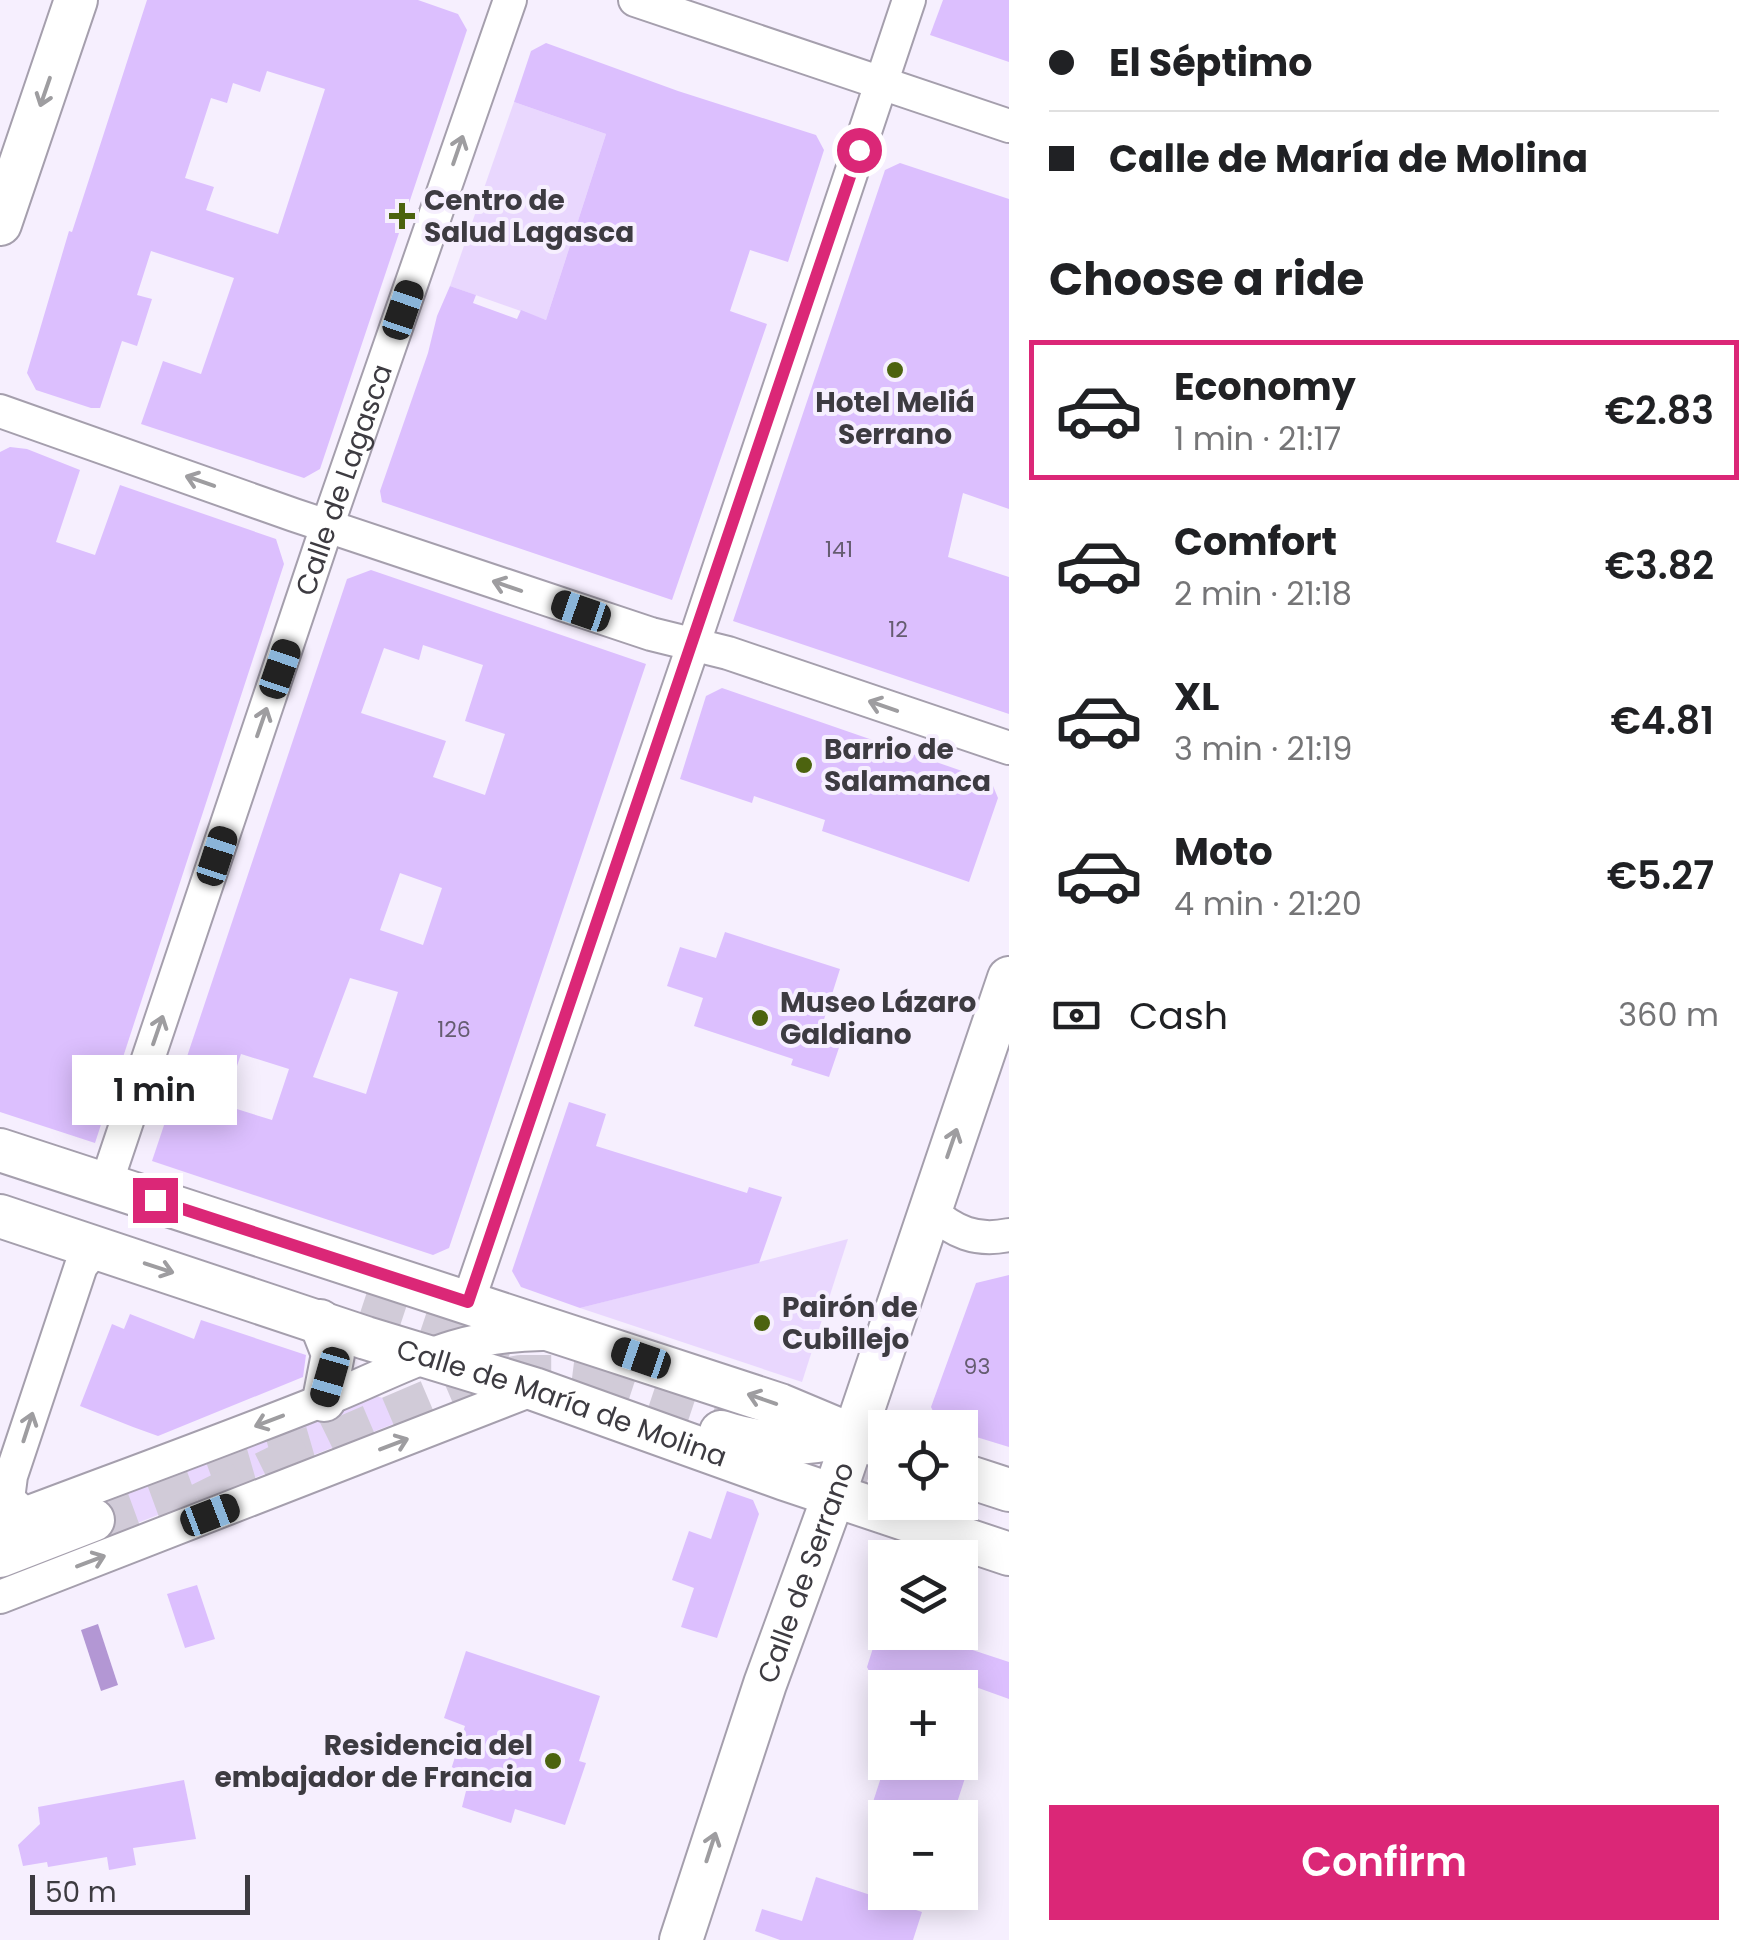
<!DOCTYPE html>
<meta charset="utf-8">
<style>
:root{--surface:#fff;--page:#f2f2f2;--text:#202124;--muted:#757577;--line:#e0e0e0;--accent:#db2777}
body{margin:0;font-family:Poppins,sans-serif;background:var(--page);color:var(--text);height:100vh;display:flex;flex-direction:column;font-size:38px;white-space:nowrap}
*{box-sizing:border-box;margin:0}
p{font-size:32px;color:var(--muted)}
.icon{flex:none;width:55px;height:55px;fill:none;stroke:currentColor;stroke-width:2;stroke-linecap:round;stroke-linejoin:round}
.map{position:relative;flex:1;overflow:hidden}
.panel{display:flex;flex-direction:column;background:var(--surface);width:750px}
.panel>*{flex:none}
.banner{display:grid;align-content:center;height:220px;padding:0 40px;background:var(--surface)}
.fabs{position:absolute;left:868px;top:1410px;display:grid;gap:20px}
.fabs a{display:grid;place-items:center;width:110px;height:110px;border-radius:0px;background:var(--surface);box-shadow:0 5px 25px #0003;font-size:50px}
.scale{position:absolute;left:30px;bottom:25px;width:220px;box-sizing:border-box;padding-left:10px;border:5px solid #3d3b41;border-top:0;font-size:28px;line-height:35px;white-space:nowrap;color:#3d3b41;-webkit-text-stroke:8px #f6effe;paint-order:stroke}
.end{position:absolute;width:45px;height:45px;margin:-22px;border:12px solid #db2777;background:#fff;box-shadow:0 0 0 5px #fff}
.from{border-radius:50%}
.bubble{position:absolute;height:70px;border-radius:0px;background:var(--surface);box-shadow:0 5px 25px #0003;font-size:32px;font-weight:600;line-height:70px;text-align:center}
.car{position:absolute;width:30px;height:60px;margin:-30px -15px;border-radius:12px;box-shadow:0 0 8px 2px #0007;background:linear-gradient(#222 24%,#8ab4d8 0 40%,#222 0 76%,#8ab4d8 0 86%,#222 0)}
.banner b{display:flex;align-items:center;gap:35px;height:95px;font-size:38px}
.banner b+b{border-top:2px solid var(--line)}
.banner i{width:25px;height:25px;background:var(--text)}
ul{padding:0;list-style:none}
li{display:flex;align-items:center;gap:30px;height:140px;margin:0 20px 15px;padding:0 20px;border:5px solid transparent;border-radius:0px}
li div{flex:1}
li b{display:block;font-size:38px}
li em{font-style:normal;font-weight:600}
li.on{border-color:var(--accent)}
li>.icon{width:90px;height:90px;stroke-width:1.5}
h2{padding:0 40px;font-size:45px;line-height:120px}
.pay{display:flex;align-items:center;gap:25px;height:110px;padding:0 40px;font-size:38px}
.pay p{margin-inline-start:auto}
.cta{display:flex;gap:20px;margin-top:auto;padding:20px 40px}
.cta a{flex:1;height:115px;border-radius:0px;background:var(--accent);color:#fff;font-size:40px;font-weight:600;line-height:115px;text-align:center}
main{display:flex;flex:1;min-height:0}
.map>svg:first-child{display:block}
.green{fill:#e9d7fe}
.water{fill:#b397d4}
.building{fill:#dcbffe;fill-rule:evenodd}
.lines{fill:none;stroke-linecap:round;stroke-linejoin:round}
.major-tunnel{stroke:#d1cbd8;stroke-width:42;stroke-dasharray:42 21;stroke-linecap:butt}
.highway-tunnel{stroke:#d1cbd8;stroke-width:48;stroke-dasharray:48 24;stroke-linecap:butt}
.minor-casing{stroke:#a59fad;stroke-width:36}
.major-casing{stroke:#a59fad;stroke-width:46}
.minor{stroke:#fff;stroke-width:32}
.major{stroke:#fff;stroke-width:42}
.oneway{stroke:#9e9da0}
.route{stroke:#db2777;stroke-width:12}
.poi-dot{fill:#4c630f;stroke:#f6effe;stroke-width:4}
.labels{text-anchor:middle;stroke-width:8;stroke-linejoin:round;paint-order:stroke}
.number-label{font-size:22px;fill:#655c70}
.poi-label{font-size:28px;font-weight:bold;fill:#3d3b41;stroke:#f6effe;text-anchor:start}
.street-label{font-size:28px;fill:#3d3b41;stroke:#f6effe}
</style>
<main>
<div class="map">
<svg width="1009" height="1940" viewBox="0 0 1009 1940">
<rect width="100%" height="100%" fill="#f6effe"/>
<g class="green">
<polygon points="514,102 606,134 546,320 450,286"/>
<polygon points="848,1239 802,1382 580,1308"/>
<polygon points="376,1396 427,1411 127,1527 114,1497"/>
</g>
<polygon class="water" points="98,1624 118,1685 101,1691 81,1630"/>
<g class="building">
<path d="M147,0H418L458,14L467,30L320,469L304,478L141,424L163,361L201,374L234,278L151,251L137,295L152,299L137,346L122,341L100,408H91L36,390L27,373L69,231L72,232ZM267,71L325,89L278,234L206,210L214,187L185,178L211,98L227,103L233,83L260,92Z"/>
<polygon points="943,0 1009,0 1009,62 930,35"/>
<polygon points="546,43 678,91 816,135 824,150 788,262 750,250 730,311 767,324 672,600 382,502 380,491 428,353 437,316 450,286 476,295 473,303 517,319 521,310 546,320 606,134 514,102 531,51"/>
<polygon points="900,163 1009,199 1009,509 963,493 948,557 1009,577 1009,714 733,621 885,170"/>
<polygon points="10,447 27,449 80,470 56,542 95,555 120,485 276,539 284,564 95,1143 0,1112 0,452"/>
<path d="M371,570L646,664L449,1248L433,1255L152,1161L347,579ZM423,645L483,665L465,721L505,734L485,795L433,777L446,741L361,713L384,648L419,660ZM400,873L442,888L423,945L380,930ZM350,978L398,992L366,1094L313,1077ZM241,1054L289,1069L272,1120L224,1105Z"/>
<polygon points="722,688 991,781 998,798 969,882 822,831 825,820 754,796 752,803 680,779 706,696"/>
<polygon points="725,932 840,969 820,1032 842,1039 829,1077 791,1065 793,1059 694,1026 703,998 667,986 680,947 716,958"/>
<polygon points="569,1102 606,1114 596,1146 747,1193 749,1187 782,1197 759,1263 580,1308 521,1287 512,1271"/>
<polygon points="1009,1275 1009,1447 960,1432 960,1428 940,1425 931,1407 976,1283"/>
<polygon points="130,1314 194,1339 201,1320 306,1355 303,1377 158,1436 133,1427 80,1406 112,1324 124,1329"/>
<polygon points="727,1491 753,1500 759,1514 717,1638 681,1627 694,1588 672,1580 689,1531 711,1539"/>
<polygon points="197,1585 215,1639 185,1648 167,1594"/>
<polygon points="878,1632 918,1632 1009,1662 1009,1699 959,1681 958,1684 949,1682 947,1688 886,1688 888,1681 872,1677 867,1667"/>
<polygon points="466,1651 600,1696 579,1761 586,1763 565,1825 515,1809 511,1823 462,1807 466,1791 446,1785 465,1726 444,1718"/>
<polygon points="886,1762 959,1762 956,1772 966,1775 952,1818 918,1818 873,1802"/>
<polygon points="184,1780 196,1839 133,1848 136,1865 109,1870 107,1857 48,1867 47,1862 23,1866 18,1845 40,1824 38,1807"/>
<polygon points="816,1877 922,1912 913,1940 780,1940 755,1931 762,1909 802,1921"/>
</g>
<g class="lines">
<g class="major-tunnel">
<polyline points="365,1298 512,1347"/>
<polyline points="593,1374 885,1471"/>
<polyline points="93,1520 219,1474 337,1440 461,1387 521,1376 564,1376 620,1383"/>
</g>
<polyline class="highway-tunnel" points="201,1507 337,1440"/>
<defs>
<g id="minor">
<polyline points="635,0 1009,126"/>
<polyline points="0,411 294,515 651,634 728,653 1009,748"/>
<path id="s1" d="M118,1188L111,1174L112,1166L322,541L510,0"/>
<path d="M929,1210C954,1232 976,1242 1009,1235"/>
<polyline points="468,1302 693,646 909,0"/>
<polyline points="24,1514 8,1499 11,1476 81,1266 96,1248"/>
<path d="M0,1523C108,1482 216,1443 324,1400C405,1368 450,1335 542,1334"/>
<polyline points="0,1597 534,1389"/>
</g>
<g id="major">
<polyline points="0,224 76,0"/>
<polyline points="0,1150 780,1405 885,1449"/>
<path id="s2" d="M0,1216L366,1338L534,1389L785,1479L1009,1554"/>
<polyline points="320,1321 333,1354 324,1400"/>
<path d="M721,1432C766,1447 806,1446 852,1434"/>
<polyline points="960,1474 1009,1490"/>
<polyline points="0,1556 93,1520"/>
<path id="s3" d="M681,1940L765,1684L834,1495L1009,978"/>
</g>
</defs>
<use href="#minor" class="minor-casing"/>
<use href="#major" class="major-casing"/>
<use href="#minor" class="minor"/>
<use href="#major" class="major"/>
</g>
<defs><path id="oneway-shaft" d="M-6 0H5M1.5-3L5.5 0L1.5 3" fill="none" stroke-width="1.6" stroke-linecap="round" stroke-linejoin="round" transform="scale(2.5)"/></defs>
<g class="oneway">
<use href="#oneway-shaft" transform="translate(45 92) rotate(109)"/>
<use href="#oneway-shaft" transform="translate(458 150) rotate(-71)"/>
<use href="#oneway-shaft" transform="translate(200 481) rotate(-161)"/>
<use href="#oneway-shaft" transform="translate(507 586) rotate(-161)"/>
<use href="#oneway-shaft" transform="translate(883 706) rotate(-161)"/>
<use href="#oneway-shaft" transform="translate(262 722) rotate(-71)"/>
<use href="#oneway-shaft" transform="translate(158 1030) rotate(-71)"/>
<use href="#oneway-shaft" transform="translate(952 1143) rotate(-71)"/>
<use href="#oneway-shaft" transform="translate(159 1268) rotate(18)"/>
<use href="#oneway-shaft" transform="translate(762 1399) rotate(-161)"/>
<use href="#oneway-shaft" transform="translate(269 1421) rotate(159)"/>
<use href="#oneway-shaft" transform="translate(28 1427) rotate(-72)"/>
<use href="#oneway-shaft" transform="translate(394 1444) rotate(-21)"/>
<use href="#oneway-shaft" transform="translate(91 1561) rotate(-21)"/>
<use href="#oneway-shaft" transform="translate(711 1847) rotate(-72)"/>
</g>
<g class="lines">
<polyline class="route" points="155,1200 468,1302 859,150"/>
</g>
<g class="poi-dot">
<path d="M397 201h10v10h10v10h-10v10h-10v-10h-10v-10h10z"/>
<circle cx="895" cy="370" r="10"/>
<circle cx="804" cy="765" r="10"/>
<circle cx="760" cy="1018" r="10"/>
<circle cx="762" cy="1323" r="10"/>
<circle cx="553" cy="1761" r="10"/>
</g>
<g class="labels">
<g class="number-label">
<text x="839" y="557">141</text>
<text x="898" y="637">12</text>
<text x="454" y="1037">126</text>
<text x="977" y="1374">93</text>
</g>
<g class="poi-label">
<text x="424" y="210">Centro de<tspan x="424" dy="32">Salud Lagasca</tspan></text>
<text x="895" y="412" text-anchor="middle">Hotel Meliá<tspan x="895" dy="32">Serrano</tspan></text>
<text x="824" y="759">Barrio de<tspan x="824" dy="32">Salamanca</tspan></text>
<text x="780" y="1012">Museo Lázaro<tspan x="780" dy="32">Galdiano</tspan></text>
<text x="782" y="1317">Pairón de<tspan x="782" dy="32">Cubillejo</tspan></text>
<text x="533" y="1755" text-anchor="end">Residencia del<tspan x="533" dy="32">embajador de Francia</tspan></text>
</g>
<g class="street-label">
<text dy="10" stroke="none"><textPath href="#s1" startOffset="748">Calle de Lagasca</textPath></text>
<text dy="10" stroke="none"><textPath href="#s2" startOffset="592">Calle de María de Molina</textPath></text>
<text dy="10" stroke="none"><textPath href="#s3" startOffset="388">Calle de Serrano</textPath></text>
</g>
</g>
</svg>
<div class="fabs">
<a><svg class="icon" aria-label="locate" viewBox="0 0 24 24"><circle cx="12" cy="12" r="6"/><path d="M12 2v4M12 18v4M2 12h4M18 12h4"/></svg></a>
<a><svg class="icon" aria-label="layers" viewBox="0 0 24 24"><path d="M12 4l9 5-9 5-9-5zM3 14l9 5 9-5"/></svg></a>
<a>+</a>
<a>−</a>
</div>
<div class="scale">50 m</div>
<i class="end from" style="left:859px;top:150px"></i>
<i class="end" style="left:155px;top:1200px"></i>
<div class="bubble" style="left:72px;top:1055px;width:165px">1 min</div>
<i class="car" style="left:403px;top:310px;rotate:19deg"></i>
<i class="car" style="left:581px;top:611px;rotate:289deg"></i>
<i class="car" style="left:280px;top:669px;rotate:19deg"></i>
<i class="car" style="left:217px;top:856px;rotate:18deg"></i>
<i class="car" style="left:641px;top:1358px;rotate:289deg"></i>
<i class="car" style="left:330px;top:1377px;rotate:196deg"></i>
<i class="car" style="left:210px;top:1515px;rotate:69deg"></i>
</div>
<section class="panel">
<div class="banner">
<b><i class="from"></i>El Séptimo</b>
<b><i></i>Calle de María de Molina</b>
</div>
<h2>Choose a ride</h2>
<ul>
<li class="on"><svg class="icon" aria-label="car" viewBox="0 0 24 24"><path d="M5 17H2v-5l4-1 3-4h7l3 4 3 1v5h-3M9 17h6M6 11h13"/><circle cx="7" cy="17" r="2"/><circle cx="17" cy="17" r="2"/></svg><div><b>Economy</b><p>1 min · 21:17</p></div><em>€2.83</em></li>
<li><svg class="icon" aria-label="car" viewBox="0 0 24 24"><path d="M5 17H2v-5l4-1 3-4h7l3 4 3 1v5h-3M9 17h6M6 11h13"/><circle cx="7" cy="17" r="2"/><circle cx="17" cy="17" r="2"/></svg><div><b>Comfort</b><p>2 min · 21:18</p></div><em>€3.82</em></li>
<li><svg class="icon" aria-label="car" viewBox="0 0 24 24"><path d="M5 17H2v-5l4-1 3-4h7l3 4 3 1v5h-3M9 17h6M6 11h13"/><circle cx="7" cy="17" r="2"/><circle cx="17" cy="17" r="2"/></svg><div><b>XL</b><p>3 min · 21:19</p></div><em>€4.81</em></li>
<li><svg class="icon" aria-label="car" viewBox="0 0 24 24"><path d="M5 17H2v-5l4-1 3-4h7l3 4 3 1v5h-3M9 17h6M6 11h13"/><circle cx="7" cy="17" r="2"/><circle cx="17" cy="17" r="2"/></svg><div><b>Moto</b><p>4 min · 21:20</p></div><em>€5.27</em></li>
</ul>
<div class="pay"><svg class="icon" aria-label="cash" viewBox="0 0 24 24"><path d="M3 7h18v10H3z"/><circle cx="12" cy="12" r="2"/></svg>Cash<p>360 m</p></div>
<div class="cta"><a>Confirm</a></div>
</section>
</main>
